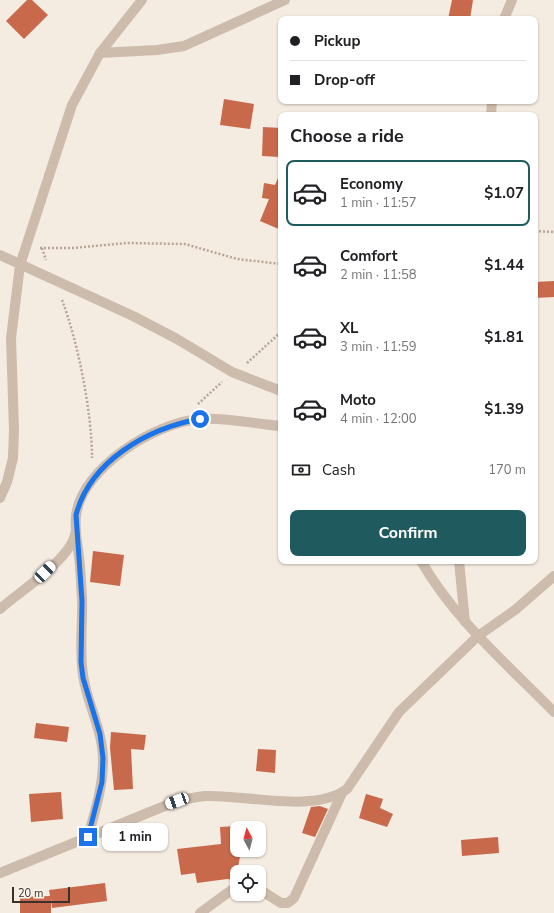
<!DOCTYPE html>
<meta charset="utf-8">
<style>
:root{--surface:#fff;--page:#f6f6f6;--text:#202124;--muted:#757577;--line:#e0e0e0;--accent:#1f5a5e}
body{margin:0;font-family:"Nunito Sans",sans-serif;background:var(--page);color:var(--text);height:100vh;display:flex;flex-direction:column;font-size:15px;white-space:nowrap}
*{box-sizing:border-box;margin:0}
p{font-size:13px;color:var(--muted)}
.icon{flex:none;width:22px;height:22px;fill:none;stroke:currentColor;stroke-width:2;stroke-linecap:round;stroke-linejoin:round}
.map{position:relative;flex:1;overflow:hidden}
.details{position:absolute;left:278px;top:112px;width:260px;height:452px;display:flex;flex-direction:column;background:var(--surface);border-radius:8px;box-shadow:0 1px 3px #0004}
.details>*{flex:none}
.guide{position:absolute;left:278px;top:16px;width:260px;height:88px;border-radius:8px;box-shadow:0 1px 3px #0004;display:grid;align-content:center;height:88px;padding:0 12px;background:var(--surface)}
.needle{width:26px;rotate:353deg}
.buttons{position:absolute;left:230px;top:821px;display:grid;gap:8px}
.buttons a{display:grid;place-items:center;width:36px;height:36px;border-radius:8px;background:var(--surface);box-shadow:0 1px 3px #0004;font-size:20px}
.scale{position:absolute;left:12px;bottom:10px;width:58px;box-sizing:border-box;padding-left:4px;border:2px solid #3b302b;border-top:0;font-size:11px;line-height:14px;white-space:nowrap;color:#3b302b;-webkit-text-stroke:3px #fbf5ee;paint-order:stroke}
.end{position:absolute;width:18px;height:18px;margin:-9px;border:5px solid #1a73e8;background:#fff;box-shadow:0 0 0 2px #fff}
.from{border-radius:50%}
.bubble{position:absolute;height:28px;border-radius:8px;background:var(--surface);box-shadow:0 1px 3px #0004;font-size:13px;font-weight:700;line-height:28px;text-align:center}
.car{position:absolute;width:12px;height:24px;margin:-12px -6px;border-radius:5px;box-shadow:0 0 3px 1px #0007;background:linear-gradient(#fff 24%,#345 0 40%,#fff 0 76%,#345 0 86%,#fff 0)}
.guide b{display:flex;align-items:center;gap:14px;height:38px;font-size:15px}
.guide b+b{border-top:1px solid var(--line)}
.guide i{width:10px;height:10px;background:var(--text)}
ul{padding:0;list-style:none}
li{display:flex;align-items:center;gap:12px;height:66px;margin:0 8px 6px;padding:0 4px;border:2px solid transparent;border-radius:8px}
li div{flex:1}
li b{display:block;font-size:15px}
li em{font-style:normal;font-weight:700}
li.on{border-color:var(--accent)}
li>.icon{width:36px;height:36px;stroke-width:1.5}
h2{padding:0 12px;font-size:18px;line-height:48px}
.pay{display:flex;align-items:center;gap:10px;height:44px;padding:0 12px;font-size:15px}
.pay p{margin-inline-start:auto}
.button{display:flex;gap:8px;margin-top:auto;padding:8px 12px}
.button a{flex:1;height:46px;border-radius:8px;background:var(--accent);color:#fff;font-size:16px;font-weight:700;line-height:46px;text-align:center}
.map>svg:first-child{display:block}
.building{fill:#c8694b}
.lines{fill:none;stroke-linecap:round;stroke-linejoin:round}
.path{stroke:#b9a596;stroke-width:2.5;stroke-dasharray:2 2;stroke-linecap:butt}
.street{stroke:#cdbbac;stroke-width:10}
.route{stroke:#1a73e8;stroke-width:5}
</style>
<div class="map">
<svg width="554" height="913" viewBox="0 0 554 913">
<rect width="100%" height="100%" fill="#f4ebe1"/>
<g class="building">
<polygon points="27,0 32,0 48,15 24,39 6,21"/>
<polygon points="452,0 473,0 470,19 448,19"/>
<polygon points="224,99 254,104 250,129 220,125"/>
<polygon points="263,127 281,128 279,157 262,156"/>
<polygon points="281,171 281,230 260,221 269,199 262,198 264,183 275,185"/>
<polygon points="554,281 554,297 535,298 535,282"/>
<polygon points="93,551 124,555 120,586 90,582"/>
<polygon points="36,723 69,727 67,742 34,738"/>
<polygon points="111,732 146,735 144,750 131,749 133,789 114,790 110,748"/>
<polygon points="258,749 276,750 275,773 256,771"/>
<polygon points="61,792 63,819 31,822 29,794"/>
<polygon points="366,794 383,799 380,808 393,814 387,827 359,818"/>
<polygon points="320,806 328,809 315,837 302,833 311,807"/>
<polygon points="237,826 237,856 240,856 236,880 227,879 197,883 195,873 181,875 177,849 221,844 220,827"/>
<polygon points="498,837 499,853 462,856 461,840"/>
<polygon points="105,883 107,901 52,908 51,898 51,913 20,913 20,897 50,896 49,890"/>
</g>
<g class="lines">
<g class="path">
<polyline points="535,231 554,232"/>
<polyline points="40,248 73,248 127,243 185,244 237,259 281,264"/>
<polyline points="42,248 46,260"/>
<path d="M62,300C78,342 92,413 92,458"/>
<polyline points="247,363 281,332"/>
<polyline points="198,404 222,382"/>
</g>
<g class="street">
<polyline points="504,19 512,0"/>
<polyline points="100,53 157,50 184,46 285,0"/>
<polyline points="491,115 492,101"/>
<polyline points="0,255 133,316 177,339 232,372 281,391"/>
<polyline points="0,498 7,482 13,458 14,430 11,338 20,265 72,105 100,53 142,0"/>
<path d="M421,561C455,620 507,664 554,712"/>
<polyline points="459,561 465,622"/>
<path d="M0,609C19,592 71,559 75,534"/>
<path d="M88,837C95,811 103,787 103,760C103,730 87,704 83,675C79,649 83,623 82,597C81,587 81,577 80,567C79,550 74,532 76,516C81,468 156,422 200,419C227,417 254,424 281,426"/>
<path d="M0,873L177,801C186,799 196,797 205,796C243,794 314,814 347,789L399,712L478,636L515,610L554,576"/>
<polyline points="259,889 281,903 288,903 294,898 342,793"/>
<polyline points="200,913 237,886"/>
</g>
</g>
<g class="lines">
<path class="route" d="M88,837L102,782L103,758L100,734L83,678L81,662L82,601L76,515C90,461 148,428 200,419"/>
</g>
</svg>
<div class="buttons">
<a><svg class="needle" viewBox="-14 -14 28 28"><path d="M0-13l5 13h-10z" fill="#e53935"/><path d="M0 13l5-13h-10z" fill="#757577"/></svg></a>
<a><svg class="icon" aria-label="locate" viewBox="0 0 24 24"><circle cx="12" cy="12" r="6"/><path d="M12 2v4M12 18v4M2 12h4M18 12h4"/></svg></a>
</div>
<div class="scale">20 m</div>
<i class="end from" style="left:200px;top:419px"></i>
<i class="end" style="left:88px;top:837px"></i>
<div class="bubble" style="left:102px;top:823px;width:66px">1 min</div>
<i class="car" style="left:45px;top:572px;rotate:45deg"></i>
<i class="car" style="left:177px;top:801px;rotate:250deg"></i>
<div class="guide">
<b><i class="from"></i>Pickup</b>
<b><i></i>Drop-off</b>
</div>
<section class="details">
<h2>Choose a ride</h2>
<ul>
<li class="on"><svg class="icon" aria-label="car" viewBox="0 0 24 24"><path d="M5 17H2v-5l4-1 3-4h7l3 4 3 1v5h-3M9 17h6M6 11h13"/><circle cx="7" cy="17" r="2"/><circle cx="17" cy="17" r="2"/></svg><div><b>Economy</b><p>1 min · 11:57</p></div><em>$1.07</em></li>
<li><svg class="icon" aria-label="car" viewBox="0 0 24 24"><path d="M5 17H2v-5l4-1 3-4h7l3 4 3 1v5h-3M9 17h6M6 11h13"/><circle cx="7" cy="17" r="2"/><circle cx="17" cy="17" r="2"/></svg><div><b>Comfort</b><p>2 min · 11:58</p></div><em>$1.44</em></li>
<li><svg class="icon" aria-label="car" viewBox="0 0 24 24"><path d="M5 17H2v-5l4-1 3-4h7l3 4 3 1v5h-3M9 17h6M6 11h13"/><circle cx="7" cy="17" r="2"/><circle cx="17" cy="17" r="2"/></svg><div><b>XL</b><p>3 min · 11:59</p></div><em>$1.81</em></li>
<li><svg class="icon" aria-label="car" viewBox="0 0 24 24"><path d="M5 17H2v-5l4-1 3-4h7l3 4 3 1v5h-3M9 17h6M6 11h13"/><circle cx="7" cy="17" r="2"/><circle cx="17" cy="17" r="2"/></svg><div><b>Moto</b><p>4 min · 12:00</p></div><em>$1.39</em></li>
</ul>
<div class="pay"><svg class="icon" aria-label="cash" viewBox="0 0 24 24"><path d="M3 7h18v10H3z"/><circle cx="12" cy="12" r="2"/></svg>Cash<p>170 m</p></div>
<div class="button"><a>Confirm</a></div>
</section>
</div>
